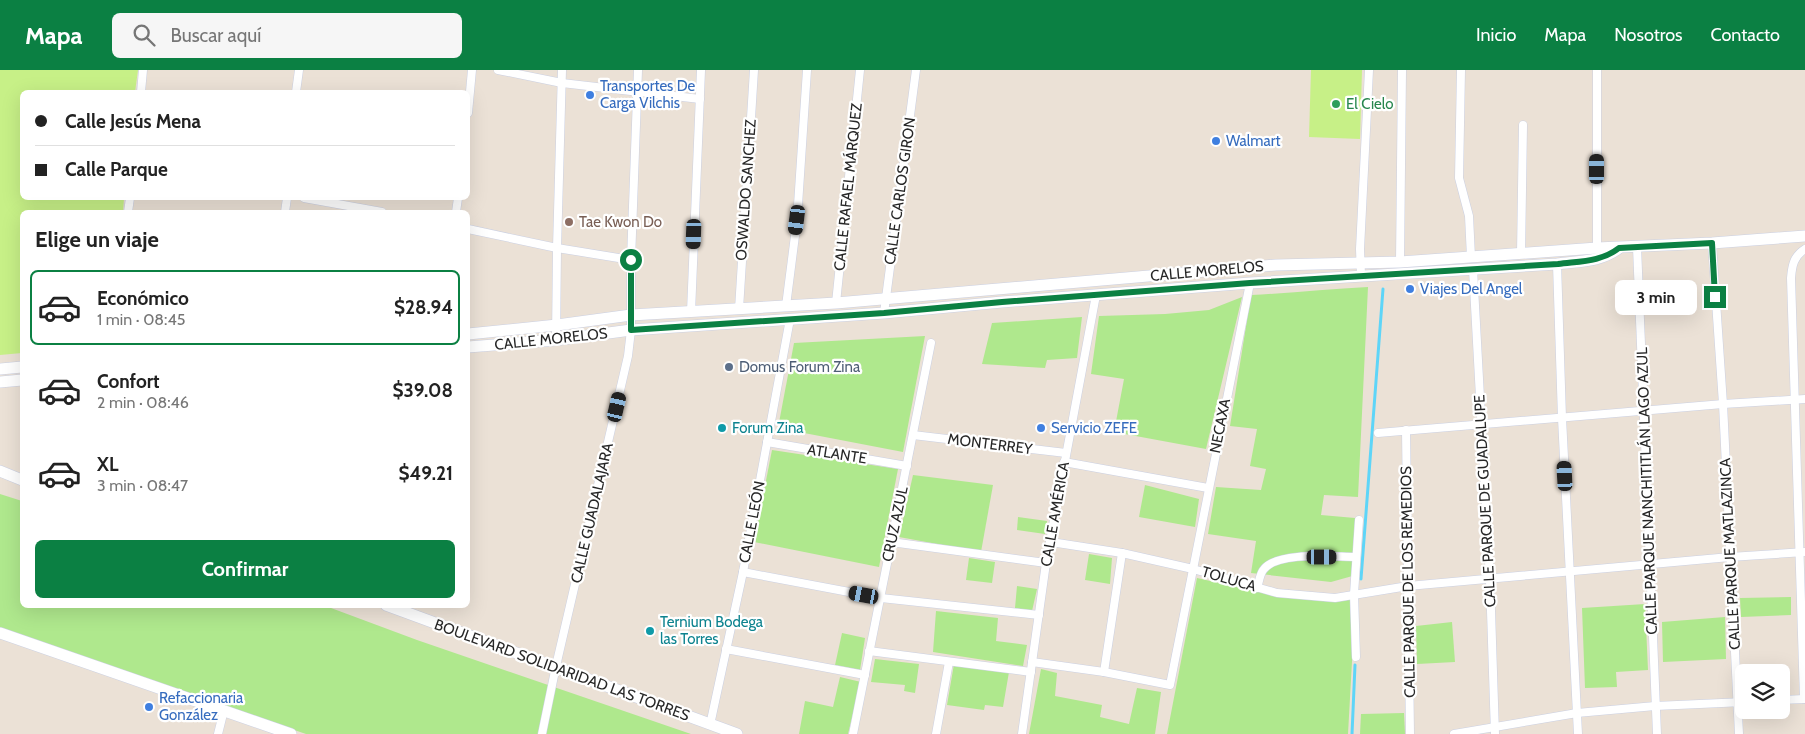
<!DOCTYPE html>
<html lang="es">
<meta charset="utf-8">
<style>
:root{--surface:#fff;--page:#f6f6f6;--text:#222;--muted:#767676;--line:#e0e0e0;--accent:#0b8043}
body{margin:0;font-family:Cabin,sans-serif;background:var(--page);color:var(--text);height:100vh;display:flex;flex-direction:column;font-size:19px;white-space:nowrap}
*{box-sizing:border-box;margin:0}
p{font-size:16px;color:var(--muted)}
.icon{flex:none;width:28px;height:28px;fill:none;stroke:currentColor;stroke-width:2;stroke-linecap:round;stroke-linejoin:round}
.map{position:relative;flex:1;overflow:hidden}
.panel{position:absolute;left:20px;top:140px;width:450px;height:398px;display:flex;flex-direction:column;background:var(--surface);border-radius:8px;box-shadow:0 5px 20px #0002}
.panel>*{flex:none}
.guide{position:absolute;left:20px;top:20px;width:450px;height:110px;border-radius:8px;box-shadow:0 5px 20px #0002;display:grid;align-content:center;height:110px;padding:0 15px;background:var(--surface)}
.buttons{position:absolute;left:1735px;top:594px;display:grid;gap:10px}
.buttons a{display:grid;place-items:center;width:55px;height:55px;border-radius:8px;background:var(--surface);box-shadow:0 5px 20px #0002;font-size:25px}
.end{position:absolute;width:22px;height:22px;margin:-11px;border:6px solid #0b8043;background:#fff;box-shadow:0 0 0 2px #fff}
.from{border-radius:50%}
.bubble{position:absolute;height:35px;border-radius:8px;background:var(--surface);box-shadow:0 5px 20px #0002;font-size:16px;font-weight:800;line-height:35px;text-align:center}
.car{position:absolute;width:15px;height:30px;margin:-15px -8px;border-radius:6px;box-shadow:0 0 4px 1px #0007;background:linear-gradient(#222 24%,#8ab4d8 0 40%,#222 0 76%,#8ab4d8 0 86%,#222 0)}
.guide b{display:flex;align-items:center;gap:18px;height:48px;font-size:19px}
.guide b+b{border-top:1px solid var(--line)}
.guide i{width:12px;height:12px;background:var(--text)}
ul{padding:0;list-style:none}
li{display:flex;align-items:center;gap:15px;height:75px;margin:0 10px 8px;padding:0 5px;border:2px solid transparent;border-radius:8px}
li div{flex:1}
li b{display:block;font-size:19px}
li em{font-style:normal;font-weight:800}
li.active{border-color:var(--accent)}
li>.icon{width:45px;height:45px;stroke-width:1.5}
h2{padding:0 15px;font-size:22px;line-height:60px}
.action{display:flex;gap:10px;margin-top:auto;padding:10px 15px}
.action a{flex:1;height:58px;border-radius:8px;background:var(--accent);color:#fff;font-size:20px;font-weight:800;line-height:58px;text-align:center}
header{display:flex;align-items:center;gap:30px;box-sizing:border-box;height:70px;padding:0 25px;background:var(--accent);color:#fff}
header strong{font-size:24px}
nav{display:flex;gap:28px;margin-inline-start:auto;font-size:18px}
.search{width:350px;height:45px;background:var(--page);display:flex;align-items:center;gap:12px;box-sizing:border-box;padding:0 18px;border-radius:8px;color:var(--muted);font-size:19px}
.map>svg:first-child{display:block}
.green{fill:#afe88d}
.pitch{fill:#c7f087}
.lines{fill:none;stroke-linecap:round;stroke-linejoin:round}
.stream{stroke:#5ed5f8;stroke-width:3}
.minor-casing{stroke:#cbd0e2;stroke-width:9}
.secondary-casing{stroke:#cbd0e2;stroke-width:12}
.minor{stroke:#fff;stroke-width:8}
.secondary{stroke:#fff;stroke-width:11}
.route{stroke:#0b8043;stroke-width:6}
.shop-dot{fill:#3f7fe0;stroke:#fff;stroke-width:2}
.leisure-dot{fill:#2e9e5b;stroke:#fff;stroke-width:2}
.education-dot{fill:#8d6e63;stroke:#fff;stroke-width:2}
.service-dot{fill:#5c6f8a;stroke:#fff;stroke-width:2}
.culture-dot{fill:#0f9aa8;stroke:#fff;stroke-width:2}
.labels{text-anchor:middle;stroke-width:4.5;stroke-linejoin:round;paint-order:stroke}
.shop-label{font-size:15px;fill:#366cbe;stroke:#fff;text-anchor:start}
.leisure-label{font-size:15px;fill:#27864d;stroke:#fff;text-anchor:start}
.street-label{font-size:15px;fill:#272727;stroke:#fff}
.education-label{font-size:15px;fill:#785e54;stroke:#fff;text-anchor:start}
.service-label{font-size:15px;fill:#4e5e75;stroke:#fff;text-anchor:start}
.culture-label{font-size:15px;fill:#0d838f;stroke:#fff;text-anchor:start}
</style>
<header>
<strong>Mapa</strong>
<div class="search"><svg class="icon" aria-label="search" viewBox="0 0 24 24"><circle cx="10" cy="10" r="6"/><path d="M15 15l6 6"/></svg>Buscar aquí</div>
<nav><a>Inicio</a><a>Mapa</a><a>Nosotros</a><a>Contacto</a></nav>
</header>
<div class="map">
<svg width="1805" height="664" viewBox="0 0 1805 664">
<rect width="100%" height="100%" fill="#ebe1d6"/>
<g class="green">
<path d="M1368,217L1358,427L1324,425L1321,445L1355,448L1356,505L1331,512L1251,503L1256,471L1208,464L1216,417L1261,420L1266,399L1250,396L1257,359L1230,356L1251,225C1290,223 1329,219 1368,217Z"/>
<polygon points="1242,227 1206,379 1114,362 1124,309 1091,304 1099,246 1165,244 1209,240"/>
<polygon points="1082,247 1077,288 1047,290 1045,298 982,294 992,253"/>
<polygon points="925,266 903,382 778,358 794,273"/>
<polygon points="772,380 898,399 879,497 754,472"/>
<polygon points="913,405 993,415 981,482 899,467"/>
<polygon points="1145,415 1199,429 1195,457 1139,447"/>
<polygon points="0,424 22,431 22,535 323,535 417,570 691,664 306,664 0,559"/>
<polygon points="1018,447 1047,451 1045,464 1017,460"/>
<polygon points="1089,484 1112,488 1110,514 1085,510"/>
<polygon points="969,488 995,492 992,513 966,510"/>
<polygon points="1197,508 1250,520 1321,529 1343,529 1356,519 1348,664 1167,664"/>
<polygon points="1017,516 1037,519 1032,541 1015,538"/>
<polygon points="1791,527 1791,545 1741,547 1740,528"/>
<polygon points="1645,534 1648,600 1616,602 1617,617 1585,618 1582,538"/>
<polygon points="936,541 998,548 996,571 1027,575 1023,596 933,582"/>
<polygon points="1725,547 1726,589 1663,592 1662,552"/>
<polygon points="1452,552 1455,592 1417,594 1416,556"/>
<polygon points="842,563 865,568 860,600 835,595"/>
<polygon points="875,589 919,594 915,623 904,621 905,615 871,612"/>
<polygon points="954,594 1009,602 1003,637 985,635 984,640 947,635"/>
<polygon points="1041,599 1057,603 1055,626 1102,635 1100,647 1129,654 1137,618 1161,622 1155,664 1029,664"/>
<polygon points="840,607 861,612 848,664 799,664 805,631 833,637"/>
<polygon points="1404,643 1405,664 1360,664 1361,644"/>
</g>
<g class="pitch">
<polygon points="0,0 138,0 135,22 22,22 22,128 124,128 123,142 22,142 22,283 0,285"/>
<polygon points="1311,0 1362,0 1360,69 1309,67"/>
</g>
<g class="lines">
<g class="stream">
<polyline points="1361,509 1383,219"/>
<polyline points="1352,664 1355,595"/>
</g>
<defs>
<g id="minor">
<polyline points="498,0 562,13 700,29"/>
<polyline points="1461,0 1459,108 1469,146 1471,187"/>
<polyline points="1597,0 1597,178"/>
<polyline points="141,22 143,0"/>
<polyline points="296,22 299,0"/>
<polyline points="468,43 472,0"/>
<polyline points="304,128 382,142"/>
<polyline points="128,142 130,128"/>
<polyline points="285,142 287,128"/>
<polyline points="456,142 458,128"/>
<polyline points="468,159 557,178 631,190"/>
<polyline points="1712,173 1723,334 1739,664"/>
<polyline points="1637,177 1657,664"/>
<polyline points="1521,184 1523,55"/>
<polyline points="1400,192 1402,0"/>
<polyline points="1557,194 1562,348 1578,664"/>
<polyline points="1473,199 1490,510 1495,664"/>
<polyline points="1361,205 1360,179 1369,0"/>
<polyline points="836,233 860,0"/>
<polyline points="786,236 797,150 807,0"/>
<polyline points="739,239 754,0"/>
<polyline points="691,242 701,0"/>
<polyline points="884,243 916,0"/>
<polyline points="556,270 557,178 562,0"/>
<polyline points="1406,360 1410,664"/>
<polyline points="1378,363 1723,334 1805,329"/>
<polyline points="913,365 1066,383"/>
<polyline points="767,372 907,396"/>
<polyline points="1064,392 1208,418"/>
<polyline points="891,472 1046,493"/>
<polyline points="1051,472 1122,483 1193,499 1277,523 1335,528 1408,516 1730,487 1805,482"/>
<polyline points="743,502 881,528 1039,545"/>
<path d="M1257,518C1259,512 1260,503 1264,499C1279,481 1333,487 1356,487"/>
<polyline points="726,579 865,605"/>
<polyline points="869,581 1031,602"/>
<polyline points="1356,587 1354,524 1359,450"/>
<polyline points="1032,592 1104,602 1170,615 1250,213"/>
<polyline points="1104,602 1122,483"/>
<path d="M1804,629L1791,208C1792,195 1794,186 1805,179"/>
<polyline points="1781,630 1805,629"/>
<polyline points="710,655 743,502 790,249"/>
<polyline points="218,664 224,640"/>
<polyline points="542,664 556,596 628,286 631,260 631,190 638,0"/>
<polyline points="853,664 931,273"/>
<polyline points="936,664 949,592"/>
<polyline points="1022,664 1046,493 1096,225"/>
<polyline points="1454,664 1577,643 1655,636 1744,632"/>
</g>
<g id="secondary">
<polyline points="468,264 557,255 631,245 836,233 1276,195 1400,192 1597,178 1712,173 1805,166"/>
<path d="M468,277L556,270L631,260L884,243L1002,232L1250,213L1557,194C1580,191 1601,192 1619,178"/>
<polyline points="0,299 22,297"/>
<polyline points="0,312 22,310"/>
<polyline points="0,401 22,410"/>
<polyline points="386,535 737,664"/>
<polyline points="0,563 291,664"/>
</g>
</defs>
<use href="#minor" class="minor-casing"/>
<use href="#secondary" class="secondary-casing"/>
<use href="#minor" class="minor"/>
<use href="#secondary" class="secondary"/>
</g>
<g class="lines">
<path class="route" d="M631,190V260L884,243L1002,232L1250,213L1558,194C1580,191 1601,192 1619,178L1712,173L1715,227"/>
</g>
<g class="shop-dot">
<circle cx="590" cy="25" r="5"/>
<circle cx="1216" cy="71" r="5"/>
<circle cx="1410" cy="219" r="5"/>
<circle cx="1041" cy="358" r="5"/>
<circle cx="149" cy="637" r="5"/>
</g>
<circle class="leisure-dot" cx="1336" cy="34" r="5"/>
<circle class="education-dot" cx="569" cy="152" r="5"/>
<circle class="service-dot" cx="729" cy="297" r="5"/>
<g class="culture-dot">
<circle cx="722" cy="358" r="5"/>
<circle cx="650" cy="561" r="5"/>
</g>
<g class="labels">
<g class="shop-label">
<text x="600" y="21">Transportes De<tspan x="600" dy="17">Carga Vilchis</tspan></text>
<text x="1226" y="76">Walmart</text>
<text x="1420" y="224">Viajes Del Angel</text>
<text x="1051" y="363">Servicio ZEFE</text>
<text x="159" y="633">Refaccionaria<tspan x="159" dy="17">González</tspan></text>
</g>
<g class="leisure-label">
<text x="1346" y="39">El Cielo</text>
</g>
<g class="street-label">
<text transform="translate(848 117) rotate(-84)" y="5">CALLE RAFAEL MÁRQUEZ</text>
<text transform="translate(746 120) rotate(-86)" y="5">OSWALDO SANCHEZ</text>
<text transform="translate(900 121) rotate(-82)" y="5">CALLE CARLOS GIRON</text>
<text transform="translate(1207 201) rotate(-5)" y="5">CALLE MORELOS</text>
<text transform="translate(551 269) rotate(-6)" y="5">CALLE MORELOS</text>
<text transform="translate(1220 356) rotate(-79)" y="5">NECAXA</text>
<text transform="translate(990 374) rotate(7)" y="5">MONTERREY</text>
<text transform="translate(837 384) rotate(9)" y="5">ATLANTE</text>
<text transform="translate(1647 421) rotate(-92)" y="5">CALLE PARQUE NANCHITITLÁN LAGO AZUL</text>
<text transform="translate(1485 431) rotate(-93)" y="5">CALLE PARQUE DE GUADALUPE</text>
<text transform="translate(592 443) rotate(-77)" y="5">CALLE GUADALAJARA</text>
<text transform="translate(1055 444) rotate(-80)" y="5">CALLE AMÉRICA</text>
<text transform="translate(752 452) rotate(-79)" y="5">CALLE LEÓN</text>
<text transform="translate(895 454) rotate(-78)" y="5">CRUZ AZUL</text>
<text transform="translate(1730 484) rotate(-93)" y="5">CALLE PARQUE MATLAZINCA</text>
<text transform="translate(1229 509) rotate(16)" y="5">TOLUCA</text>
<text transform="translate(1408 512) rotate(-91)" y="5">CALLE PARQUE DE LOS REMEDIOS</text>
<text transform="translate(562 600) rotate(20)" y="5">BOULEVARD SOLIDARIDAD LAS TORRES</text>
</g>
<g class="education-label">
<text x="579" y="157">Tae Kwon Do</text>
</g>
<g class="service-label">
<text x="739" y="302">Domus Forum Zina</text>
</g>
<g class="culture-label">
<text x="732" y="363">Forum Zina</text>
<text x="660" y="557">Ternium Bodega<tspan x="660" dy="17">las Torres</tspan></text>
</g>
</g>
</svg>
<div class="buttons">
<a><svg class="icon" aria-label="layers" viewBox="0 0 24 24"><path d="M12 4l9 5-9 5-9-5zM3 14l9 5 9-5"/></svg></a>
</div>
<i class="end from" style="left:631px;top:190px"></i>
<i class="end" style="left:1715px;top:227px"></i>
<div class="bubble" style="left:1615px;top:210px;width:82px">3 min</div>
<i class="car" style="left:1597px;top:99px;rotate:0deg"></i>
<i class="car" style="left:797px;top:150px;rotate:187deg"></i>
<i class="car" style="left:694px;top:164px;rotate:182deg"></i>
<i class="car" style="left:617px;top:337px;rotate:13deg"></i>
<i class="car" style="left:1565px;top:406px;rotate:357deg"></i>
<i class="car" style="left:1322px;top:487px;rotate:90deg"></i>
<i class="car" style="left:864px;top:525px;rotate:281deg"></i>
<div class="guide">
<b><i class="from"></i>Calle Jesús Mena</b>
<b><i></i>Calle Parque</b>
</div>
<section class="panel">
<h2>Elige un viaje</h2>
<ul>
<li class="active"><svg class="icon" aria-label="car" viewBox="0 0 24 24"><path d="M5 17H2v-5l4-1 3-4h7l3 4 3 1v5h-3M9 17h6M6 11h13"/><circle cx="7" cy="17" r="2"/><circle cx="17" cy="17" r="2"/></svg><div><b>Económico</b><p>1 min · 08:45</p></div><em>$28.94</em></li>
<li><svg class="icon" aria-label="car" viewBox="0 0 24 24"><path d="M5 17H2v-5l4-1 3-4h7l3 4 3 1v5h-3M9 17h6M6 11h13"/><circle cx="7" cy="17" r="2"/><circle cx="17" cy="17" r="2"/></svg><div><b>Confort</b><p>2 min · 08:46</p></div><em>$39.08</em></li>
<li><svg class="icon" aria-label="car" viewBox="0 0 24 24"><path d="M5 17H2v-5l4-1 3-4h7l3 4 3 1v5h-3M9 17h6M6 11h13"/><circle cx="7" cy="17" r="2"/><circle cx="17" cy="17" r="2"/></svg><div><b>XL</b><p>3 min · 08:47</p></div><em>$49.21</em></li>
</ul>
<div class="action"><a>Confirmar</a></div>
</section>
</div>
